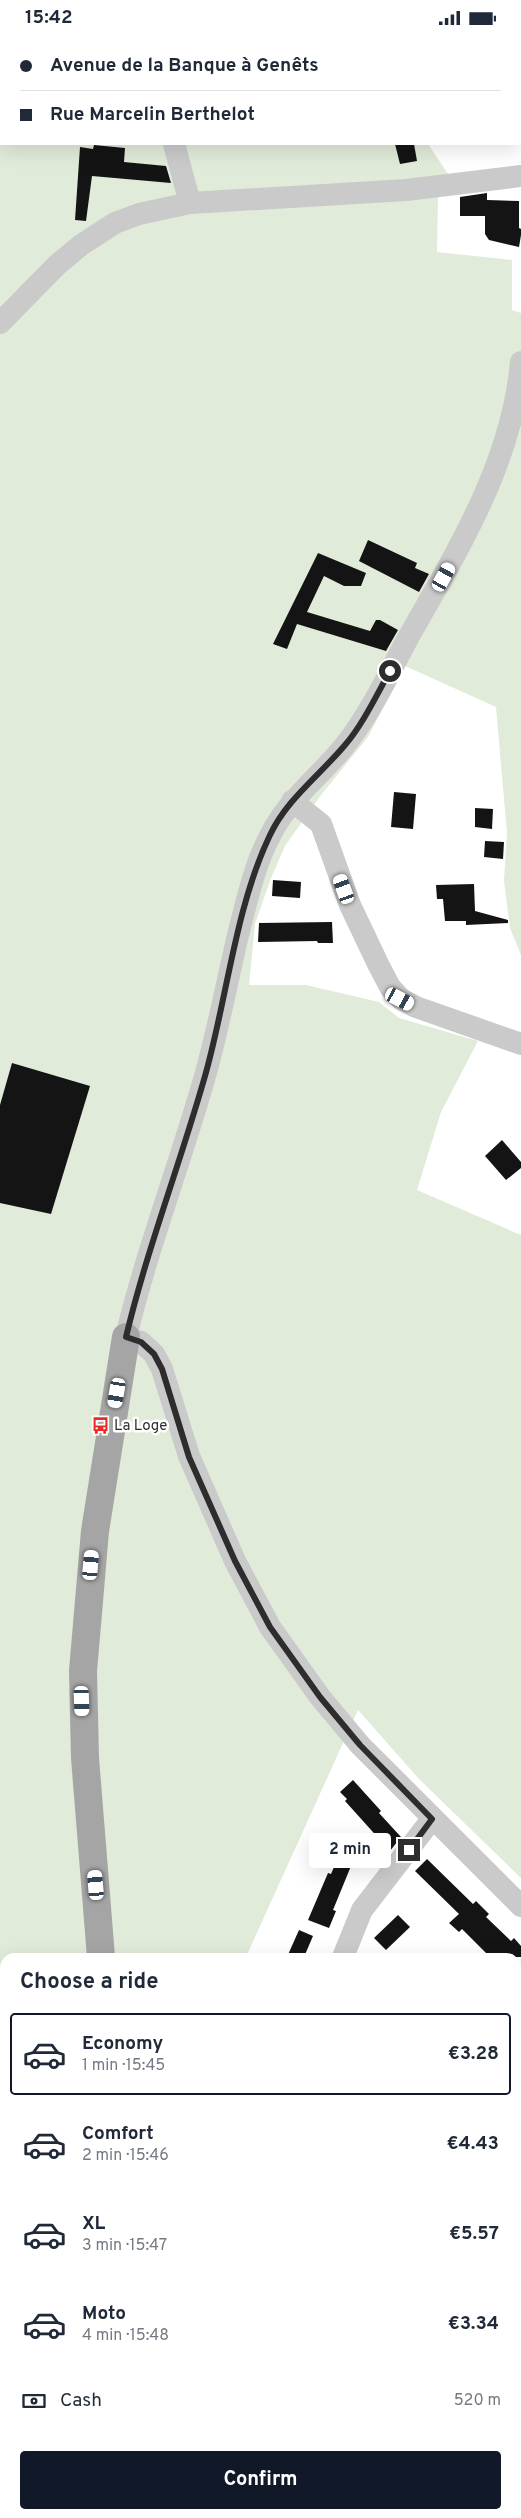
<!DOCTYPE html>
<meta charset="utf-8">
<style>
:root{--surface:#fff;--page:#f2f2f3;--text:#1f2937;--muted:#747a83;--line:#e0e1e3;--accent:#111827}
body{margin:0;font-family:Overpass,sans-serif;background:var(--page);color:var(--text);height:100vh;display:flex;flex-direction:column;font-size:19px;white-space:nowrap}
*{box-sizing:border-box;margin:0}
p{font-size:16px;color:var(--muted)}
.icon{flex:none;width:28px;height:28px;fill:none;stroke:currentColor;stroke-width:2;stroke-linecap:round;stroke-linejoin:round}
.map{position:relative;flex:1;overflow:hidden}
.details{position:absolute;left:0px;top:1918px;width:521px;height:566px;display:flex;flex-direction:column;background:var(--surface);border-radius:15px 15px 0 0;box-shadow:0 5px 20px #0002}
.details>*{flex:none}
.guide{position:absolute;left:0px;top:0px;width:521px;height:110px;box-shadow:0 5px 20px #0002;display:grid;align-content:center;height:110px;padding:0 20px;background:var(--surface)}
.end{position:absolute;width:22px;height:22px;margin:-11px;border:6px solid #2d2d2d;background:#fff;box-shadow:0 0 0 2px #fff}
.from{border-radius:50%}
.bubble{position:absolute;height:35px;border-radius:5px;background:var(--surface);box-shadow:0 5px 20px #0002;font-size:16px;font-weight:700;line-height:35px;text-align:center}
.car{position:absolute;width:15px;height:30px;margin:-15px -8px;border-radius:6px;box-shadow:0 0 4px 1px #0007;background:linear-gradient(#fff 24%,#345 0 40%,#fff 0 76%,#345 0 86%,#fff 0)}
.guide b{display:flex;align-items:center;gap:18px;height:48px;font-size:19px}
.guide b+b{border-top:1px solid var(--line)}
.guide i{width:12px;height:12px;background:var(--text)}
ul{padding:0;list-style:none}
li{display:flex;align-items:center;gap:15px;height:82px;margin:0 10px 8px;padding:0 10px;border:2px solid transparent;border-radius:5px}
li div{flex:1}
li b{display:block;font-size:19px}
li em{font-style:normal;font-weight:700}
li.current{border-color:var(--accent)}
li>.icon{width:45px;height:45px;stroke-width:1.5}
h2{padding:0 20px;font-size:22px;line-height:60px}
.pay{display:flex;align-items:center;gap:12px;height:55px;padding:0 20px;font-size:19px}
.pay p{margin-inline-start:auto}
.action{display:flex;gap:10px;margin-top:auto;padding:10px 20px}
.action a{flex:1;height:58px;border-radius:5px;background:var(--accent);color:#fff;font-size:20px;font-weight:700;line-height:58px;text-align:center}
.status{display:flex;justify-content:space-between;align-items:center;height:35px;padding:0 25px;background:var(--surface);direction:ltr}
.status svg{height:14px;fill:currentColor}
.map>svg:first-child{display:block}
.green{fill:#e1ebd9}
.building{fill:#141414}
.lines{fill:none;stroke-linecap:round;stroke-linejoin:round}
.minor{stroke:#cacaca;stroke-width:22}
.major{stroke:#a5a5a5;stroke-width:28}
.route{stroke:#2d2d2d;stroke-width:6}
.labels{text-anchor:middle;stroke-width:5;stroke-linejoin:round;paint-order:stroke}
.poi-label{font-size:15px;fill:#2d2d2d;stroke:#fff;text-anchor:start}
</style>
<div class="status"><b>15:42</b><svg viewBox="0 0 49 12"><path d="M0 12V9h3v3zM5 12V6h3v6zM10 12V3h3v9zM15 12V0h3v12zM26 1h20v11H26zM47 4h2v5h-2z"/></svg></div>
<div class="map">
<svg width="521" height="2483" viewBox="0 0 521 2483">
<rect width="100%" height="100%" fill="#fff"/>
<polygon class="green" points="0,0 352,0 1,1 1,109 428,109 448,139 438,162 437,217 512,225 512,275 521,278 521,920 510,893 504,846 507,798 496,672 405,631 368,702 321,760 285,811 271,843 255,889 249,950 306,950 379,967 399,983 478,1006 441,1077 417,1155 521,1200 521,1843 419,1744 358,1675 246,1922 5,1922 5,2479 102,2479 103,2483 0,2483"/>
<g class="building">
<polygon points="395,109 414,109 417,126 400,129"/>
<polygon points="94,110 125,113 124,127 166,131 171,148 92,141 86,186 75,185 80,112 93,114"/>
<polygon points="487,158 487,165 519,166 519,193 521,194 521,200 519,212 489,205 485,199 485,181 460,181 460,162"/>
<polygon points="368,505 417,528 415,533 429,539 419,557 359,526"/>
<polygon points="318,518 366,538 361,551 344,551 324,541 307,577 370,596 376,585 380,585 398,595 386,616 297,589 287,614 273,609"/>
<polygon points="394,757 416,759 413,794 391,792"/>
<polygon points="475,773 493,774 492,794 475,792"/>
<polygon points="485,806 504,807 503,824 484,822"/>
<polygon points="273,845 301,847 300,863 272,861"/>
<polygon points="474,849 475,876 508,885 508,888 466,890 466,886 445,886 443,864 437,864 436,850"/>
<polygon points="332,887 333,908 318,908 317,906 258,907 259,888"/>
<polygon points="12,1028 90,1051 51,1179 0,1168 0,1070"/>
<polygon points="502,1105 521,1127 521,1133 506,1145 485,1121"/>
<polygon points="353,1745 381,1776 379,1778 401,1802 390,1816 345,1766 347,1764 340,1757"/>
<polygon points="427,1824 473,1869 476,1866 489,1879 486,1882 511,1906 514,1903 521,1911 521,1922 490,1922 462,1894 459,1897 449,1888 459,1879 415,1836"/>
<polygon points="337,1825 351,1831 333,1875 336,1876 329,1893 308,1885 328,1838 331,1839"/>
<polygon points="398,1880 410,1892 386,1915 374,1903"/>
<polygon points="299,1895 313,1901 304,1922 287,1922"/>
</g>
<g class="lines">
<g class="minor">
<polyline points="126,0 126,1"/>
<polyline points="174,109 190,168"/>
<polyline points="0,288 57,230 81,210 115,188 139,179 190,168 406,155 521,141"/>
<path d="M521,327C512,429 457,516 408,603C389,638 371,677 346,709C322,740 289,763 271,799C254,830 247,866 238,900C227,947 218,995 205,1041C180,1129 147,1214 126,1302L141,1307L154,1319L162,1334L189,1421L235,1526L270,1592L320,1662L360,1710L521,1871"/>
<polyline points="292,766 321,789 350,870 379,931 390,952 401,964 416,972 521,1009"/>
<polyline points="343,1922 362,1875 432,1784"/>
</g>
<g class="major">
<polyline points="101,1922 85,1723 83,1636 95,1496 126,1302"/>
<polyline points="110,2479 111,2483"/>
</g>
</g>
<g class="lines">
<path class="route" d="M390,636C376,661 363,689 345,710C319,741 287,764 270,800C235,873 227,964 205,1041C180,1129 147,1214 126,1302L141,1307L154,1319L162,1334L189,1422L235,1526L270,1592L320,1662L360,1710L432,1784L409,1815"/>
</g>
<defs>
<symbol id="bus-bare" viewBox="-9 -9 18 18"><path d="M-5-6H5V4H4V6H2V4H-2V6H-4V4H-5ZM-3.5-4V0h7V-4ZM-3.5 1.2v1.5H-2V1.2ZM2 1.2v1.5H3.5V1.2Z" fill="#ec2b27" stroke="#fff" stroke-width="2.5" paint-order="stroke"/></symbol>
</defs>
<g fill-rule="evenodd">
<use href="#bus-bare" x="88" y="1378" width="25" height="25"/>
</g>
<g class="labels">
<g class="poi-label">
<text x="114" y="1395">La Loge</text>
</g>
</g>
</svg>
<i class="end from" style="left:390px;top:636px"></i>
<i class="end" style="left:409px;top:1815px"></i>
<div class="bubble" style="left:309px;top:1798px;width:82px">2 min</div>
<i class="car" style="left:444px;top:542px;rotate:29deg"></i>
<i class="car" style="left:344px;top:854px;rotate:340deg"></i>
<i class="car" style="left:400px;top:964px;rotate:118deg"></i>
<i class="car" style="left:117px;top:1358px;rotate:190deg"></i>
<i class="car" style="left:91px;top:1530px;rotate:5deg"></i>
<i class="car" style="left:82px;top:1666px;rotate:178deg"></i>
<i class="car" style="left:96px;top:1850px;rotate:355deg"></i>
<div class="guide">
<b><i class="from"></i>Avenue de la Banque à Genêts</b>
<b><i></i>Rue Marcelin Berthelot</b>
</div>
<section class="details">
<h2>Choose a ride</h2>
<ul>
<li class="current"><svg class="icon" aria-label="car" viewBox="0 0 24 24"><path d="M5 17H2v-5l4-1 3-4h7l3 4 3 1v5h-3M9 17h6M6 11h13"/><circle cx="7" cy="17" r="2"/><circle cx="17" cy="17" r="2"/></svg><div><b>Economy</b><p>1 min · 15:45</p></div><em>€3.28</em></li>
<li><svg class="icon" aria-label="car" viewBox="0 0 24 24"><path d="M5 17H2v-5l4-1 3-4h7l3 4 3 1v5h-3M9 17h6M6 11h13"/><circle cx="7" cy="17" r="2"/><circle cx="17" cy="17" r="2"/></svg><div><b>Comfort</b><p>2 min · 15:46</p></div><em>€4.43</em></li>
<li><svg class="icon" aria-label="car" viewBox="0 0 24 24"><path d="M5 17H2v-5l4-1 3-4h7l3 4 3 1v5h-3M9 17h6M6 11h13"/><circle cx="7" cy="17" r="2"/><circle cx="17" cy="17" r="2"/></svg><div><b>XL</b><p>3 min · 15:47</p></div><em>€5.57</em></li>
<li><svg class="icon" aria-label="car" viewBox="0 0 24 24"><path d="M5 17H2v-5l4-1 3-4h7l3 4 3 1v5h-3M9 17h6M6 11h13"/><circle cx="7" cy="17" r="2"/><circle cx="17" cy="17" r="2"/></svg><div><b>Moto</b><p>4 min · 15:48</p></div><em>€3.34</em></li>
</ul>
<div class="pay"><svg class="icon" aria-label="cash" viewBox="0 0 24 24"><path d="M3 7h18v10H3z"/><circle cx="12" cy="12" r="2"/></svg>Cash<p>520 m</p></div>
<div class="action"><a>Confirm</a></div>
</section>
</div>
